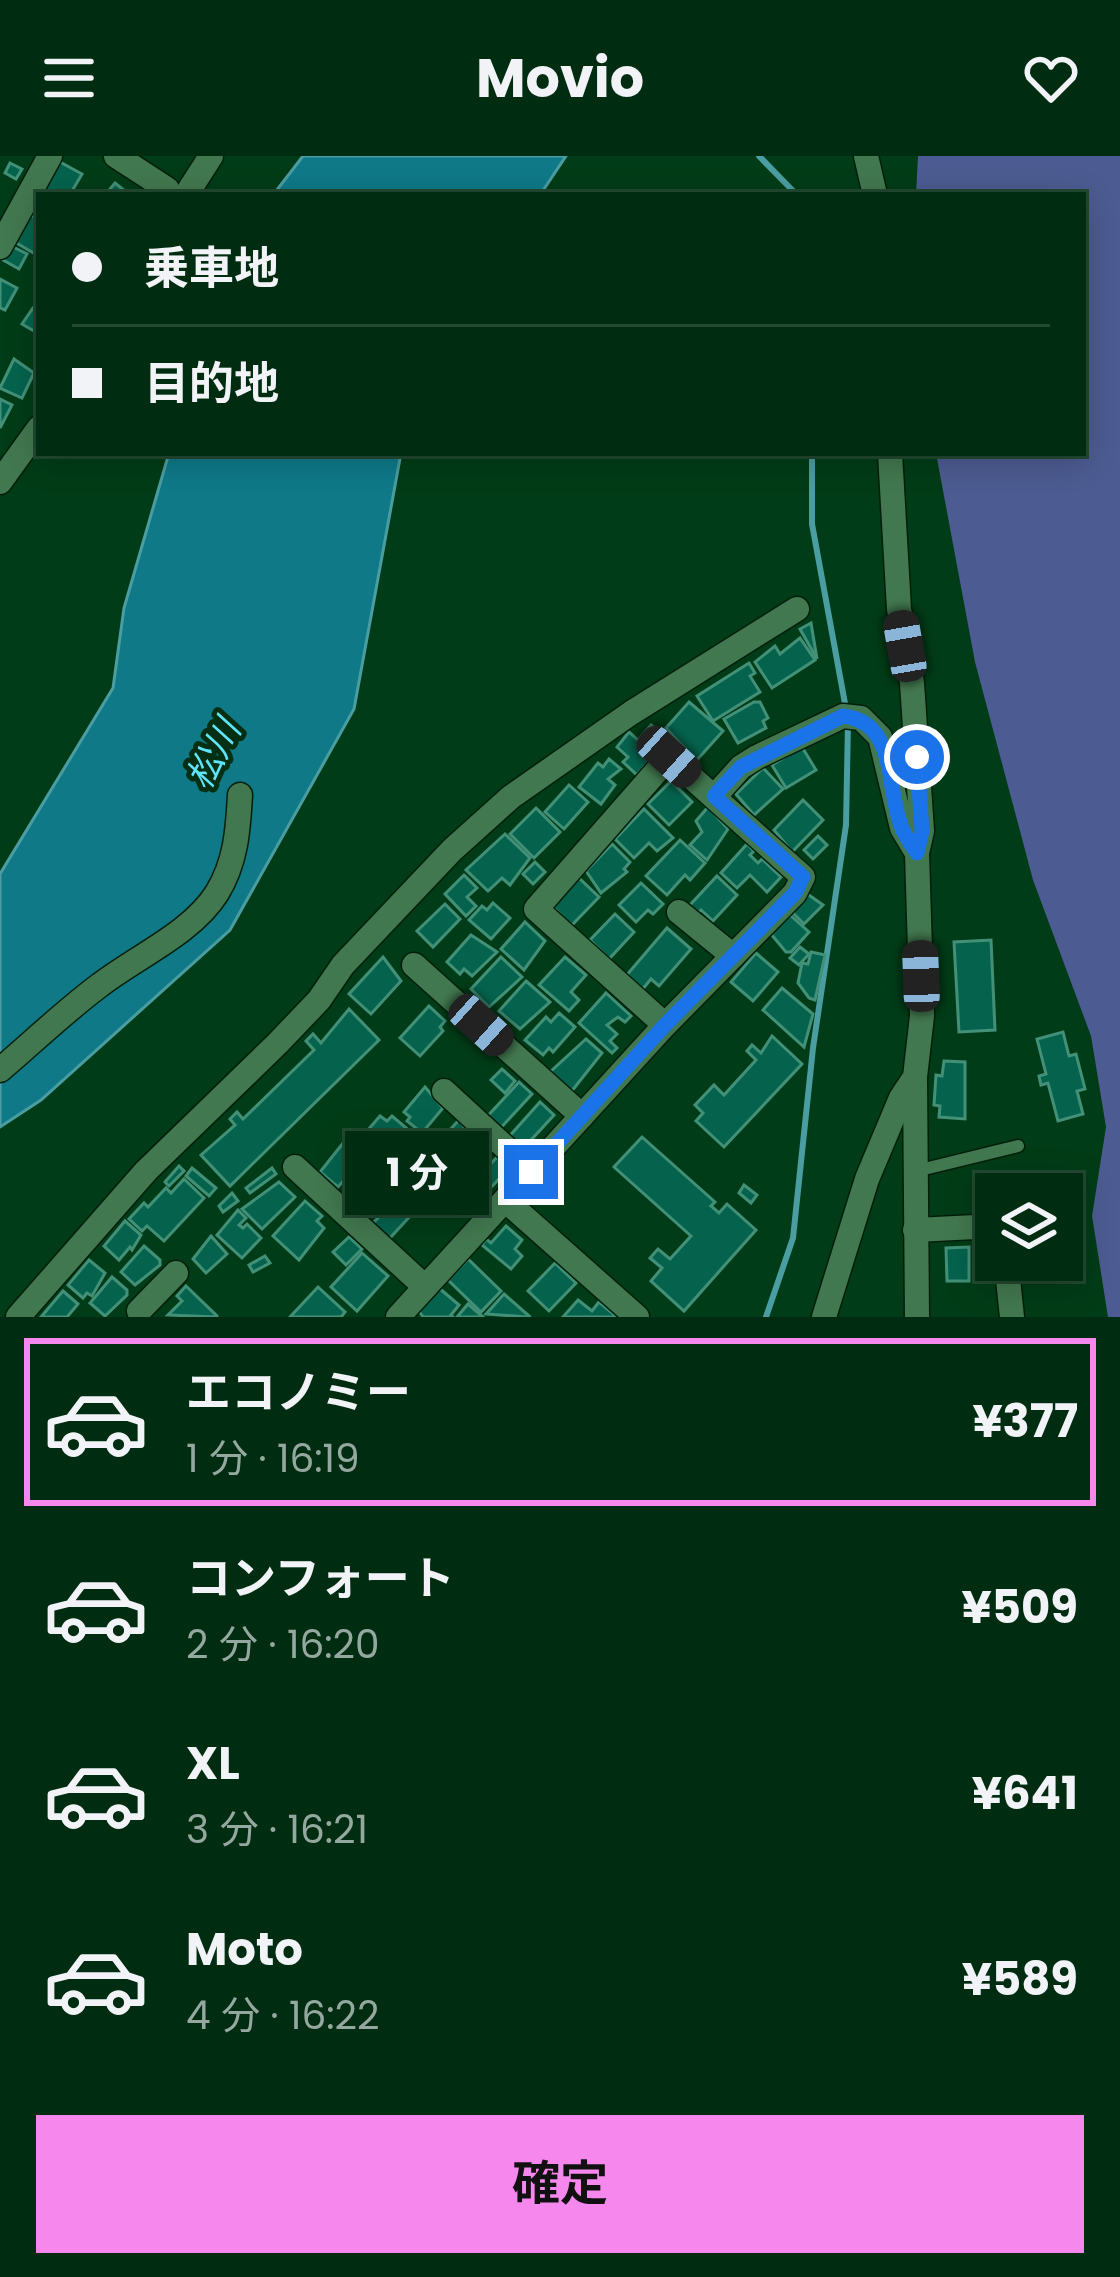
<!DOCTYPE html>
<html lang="ja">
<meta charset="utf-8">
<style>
:root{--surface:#002d11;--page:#0a351a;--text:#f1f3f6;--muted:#95a89f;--line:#224931;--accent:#f688ed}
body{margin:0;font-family:Poppins,"Noto Sans JP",sans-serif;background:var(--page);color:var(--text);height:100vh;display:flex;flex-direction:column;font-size:45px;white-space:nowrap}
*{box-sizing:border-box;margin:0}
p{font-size:39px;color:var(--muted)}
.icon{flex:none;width:66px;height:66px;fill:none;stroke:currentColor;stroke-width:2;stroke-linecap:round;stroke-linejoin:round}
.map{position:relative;height:1161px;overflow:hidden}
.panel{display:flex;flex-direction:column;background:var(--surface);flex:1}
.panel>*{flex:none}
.banner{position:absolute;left:36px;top:36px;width:1050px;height:264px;border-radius:0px;box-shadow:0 6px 30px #0003,0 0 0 3px var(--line);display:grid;align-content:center;height:264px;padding:0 36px;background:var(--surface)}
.controls{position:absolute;left:975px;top:1017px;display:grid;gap:24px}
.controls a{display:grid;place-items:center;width:108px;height:108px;border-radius:0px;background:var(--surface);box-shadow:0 6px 30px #0003,0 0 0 3px var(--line);font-size:60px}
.end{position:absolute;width:54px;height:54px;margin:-27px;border:15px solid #1a73e8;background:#fff;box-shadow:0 0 0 6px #fff}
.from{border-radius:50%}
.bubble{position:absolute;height:84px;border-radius:0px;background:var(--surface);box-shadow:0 6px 30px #0003,0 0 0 3px var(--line);font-size:39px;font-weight:700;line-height:84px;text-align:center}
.car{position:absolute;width:36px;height:72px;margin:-36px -18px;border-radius:15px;box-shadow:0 0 9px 3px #0007;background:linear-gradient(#222 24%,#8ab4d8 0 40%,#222 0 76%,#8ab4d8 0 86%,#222 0)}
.banner b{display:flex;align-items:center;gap:42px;height:114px;font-size:45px}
.banner b+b{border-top:3px solid var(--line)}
.banner i{width:30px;height:30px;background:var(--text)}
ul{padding:21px 0 0;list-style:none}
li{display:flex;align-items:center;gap:36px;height:168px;margin:0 24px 18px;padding:0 12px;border:6px solid transparent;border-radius:0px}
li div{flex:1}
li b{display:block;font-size:45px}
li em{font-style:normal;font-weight:700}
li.selected{border-color:var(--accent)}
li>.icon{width:108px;height:108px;stroke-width:1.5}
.button{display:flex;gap:24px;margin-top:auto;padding:24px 36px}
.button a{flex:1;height:138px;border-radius:0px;background:var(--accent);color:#111;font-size:48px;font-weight:700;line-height:138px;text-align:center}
header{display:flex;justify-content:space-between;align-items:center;height:156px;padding:0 36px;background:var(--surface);font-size:54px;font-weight:700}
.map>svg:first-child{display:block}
.forest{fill:#4c5b91}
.water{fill:#0f7988;stroke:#4a9da0;stroke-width:3}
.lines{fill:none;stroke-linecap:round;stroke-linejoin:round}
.stream{stroke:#4a9da0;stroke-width:6}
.building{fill:#05634d;stroke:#429078;stroke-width:3}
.lane-casing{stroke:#031f0b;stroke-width:15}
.street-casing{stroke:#031f0b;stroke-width:27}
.lane{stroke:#42784f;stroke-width:12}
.street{stroke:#42784f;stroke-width:24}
.route{stroke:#1a73e8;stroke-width:15}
.labels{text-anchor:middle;stroke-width:10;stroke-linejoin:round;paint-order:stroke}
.water-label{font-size:36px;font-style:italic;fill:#5fe4fa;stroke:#042f13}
</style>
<header><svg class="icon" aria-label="menu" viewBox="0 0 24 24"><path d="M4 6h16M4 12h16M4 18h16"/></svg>Movio<svg class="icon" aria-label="heart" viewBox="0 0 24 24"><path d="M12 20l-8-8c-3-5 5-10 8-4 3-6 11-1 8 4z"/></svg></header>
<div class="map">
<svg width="1120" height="1161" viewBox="0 0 1120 1161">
<rect width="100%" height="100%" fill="#003c17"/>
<polygon class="forest" points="918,0 1120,0 1120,1161 1108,1161 1092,1060 1106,971 1091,880 1033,724 975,506 936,297 1083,297 1083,39 916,39"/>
<g class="water">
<polygon points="303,0 566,0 540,39 273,39"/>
<polygon points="169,297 401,297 354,553 230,774 41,944 0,971 0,718 113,532 124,452"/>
</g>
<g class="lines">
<g class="stream">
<polyline points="759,0 797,39"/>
<polyline points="812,297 812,368 846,553"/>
<polyline points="766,1161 793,1082 813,892 846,669 848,567"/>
</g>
</g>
<g class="building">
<polygon points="60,6 82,18 72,35 79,38 41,39"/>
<polygon points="10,7 22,13 16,23 5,17"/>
<polygon points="115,27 130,39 105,39"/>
<polygon points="29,58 39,64 37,99 13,85"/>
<polygon points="11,90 27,98 19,113 3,104"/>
<polygon points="0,123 17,132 5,154 0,152"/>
<polygon points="33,152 39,155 39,178 22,168"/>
<polygon points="14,203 34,217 22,242 0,232"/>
<polygon points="0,243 12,249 0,272"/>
<polygon points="811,467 817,503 800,473"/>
<polygon points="800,482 815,504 772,532 755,506 775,490 780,498"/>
<polygon points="749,507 755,517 750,520 760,536 713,565 697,540"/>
<polygon points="689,546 723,575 696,605 666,572"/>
<polygon points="754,546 760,546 768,562 763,565 766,572 738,587 724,563"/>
<polygon points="651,569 668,583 637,619 623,606 628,601 617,591 629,576 638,584"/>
<polygon points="802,591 816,614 786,632 772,609"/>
<polygon points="609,603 621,613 608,623 615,629 601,648 579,631 598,607 603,611"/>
<polygon points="763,612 783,633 754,659 736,638"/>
<polygon points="671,625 692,646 669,669 648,648"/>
<polygon points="569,629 588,646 564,673 545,656"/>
<polygon points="803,644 823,664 792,696 774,674"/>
<polygon points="708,651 728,673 707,704 690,689 702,676 696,665"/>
<polygon points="536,652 560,676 534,702 510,678"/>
<polygon points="644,653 673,682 657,695 649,687 634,702 615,683"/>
<polygon points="505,678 530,702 510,729 502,722 488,735 466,714"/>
<polygon points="818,680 827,689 813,703 804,694"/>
<polygon points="680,684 705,707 690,724 685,719 667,739 646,720"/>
<polygon points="612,688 630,706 624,713 627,716 601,737 586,715"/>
<polygon points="747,688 754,695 750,699 758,707 762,703 781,721 767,736 750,719 737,732 721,717"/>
<polygon points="535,706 545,716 533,728 523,718"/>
<polygon points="464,719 477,732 467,741 476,750 466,760 445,738"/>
<polygon points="717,720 737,739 713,765 701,754 697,758 689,750"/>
<polygon points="579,722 599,741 571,770 552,750"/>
<polygon points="641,727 663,748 653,758 648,754 636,766 619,749"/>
<polygon points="806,737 823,749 804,768 790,754"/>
<polygon points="493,747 510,762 491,783 469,764 482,750 487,754"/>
<polygon points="445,748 460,763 433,791 417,775"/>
<polygon points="615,758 634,776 609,803 590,784"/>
<polygon points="789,758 809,776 791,796 786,796 771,778"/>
<polygon points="525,766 545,785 524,814 501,793"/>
<polygon points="667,772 691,793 659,830 651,823 641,835 625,821"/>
<polygon points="471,779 497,796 472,820 464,813 460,818 447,806"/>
<polygon points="991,784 995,874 959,876 954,786"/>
<polygon points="800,791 809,798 799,809 790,802"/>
<polygon points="811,796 825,799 815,844 809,842 798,827 802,807 808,808"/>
<polygon points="756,797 778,816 753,845 731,826"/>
<polygon points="383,801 401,825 371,858 349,838"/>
<polygon points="501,801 522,821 489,851 471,833"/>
<polygon points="565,801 586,819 571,836 579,844 569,855 539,829"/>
<polygon points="526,825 550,846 520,873 499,855"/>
<polygon points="782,832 813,858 804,891 763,854"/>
<polygon points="606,837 631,860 625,866 618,861 607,869 617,878 610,885 617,892 612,897 579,867"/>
<polygon points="429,850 445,865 440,871 443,875 420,900 400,882"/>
<polygon points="349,853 379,884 230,1030 201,999 235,969 230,963 237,956 243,963 314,894 306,885 313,878 321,887"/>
<polygon points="559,857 575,871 553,896 549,892 543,899 525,884 546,861 551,866"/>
<polygon points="1063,876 1069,900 1076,898 1085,933 1077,935 1083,958 1058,965 1048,927 1041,929 1039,920 1046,918 1037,883"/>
<polygon points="772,880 802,908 724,991 696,965 703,957 695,949 714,929 724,939 756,904 747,895 752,889 761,897"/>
<polygon points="586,883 602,897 571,936 549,917"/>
<polygon points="944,905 965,906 965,963 939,961 940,950 934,949 936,919 942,920"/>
<polygon points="502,913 515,925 505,937 491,924"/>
<polygon points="519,926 532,938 497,976 484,964"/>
<polygon points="425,931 443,952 422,977 407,965 410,961 404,956"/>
<polygon points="540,946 554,959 520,996 506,984"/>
<polygon points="380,960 387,965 392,960 418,982 397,1007 361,982"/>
<polygon points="459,964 469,978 449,1000 436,989"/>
<polygon points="642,981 715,1046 711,1050 719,1057 727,1048 756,1074 684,1155 651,1125 662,1112 650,1102 658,1093 670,1103 691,1080 614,1011"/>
<polygon points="347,982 364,1001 338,1031 320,1016"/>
<polygon points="479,982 489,996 469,1019 456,1007"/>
<polygon points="443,1000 468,1023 442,1051 418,1029"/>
<polygon points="498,1000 507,1014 487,1036 475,1025"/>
<polygon points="378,1005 389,1015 364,1044 353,1033"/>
<polygon points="179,1010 184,1015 169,1030 165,1026"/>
<polygon points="192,1012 216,1032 209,1040 186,1020"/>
<polygon points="272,1012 276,1018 250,1037 246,1032"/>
<polygon points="184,1023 204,1042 164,1085 147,1070 142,1075 129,1063 144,1047 148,1051 166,1032 171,1037"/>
<polygon points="401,1024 424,1045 389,1083 373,1067 383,1057 375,1045 382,1037 386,1040"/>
<polygon points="279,1026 295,1041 262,1073 242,1053"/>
<polygon points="744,1029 757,1039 751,1047 739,1037"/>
<polygon points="232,1037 238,1045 223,1056 219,1050"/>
<polygon points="305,1045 322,1060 317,1065 324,1072 299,1104 273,1080"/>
<polygon points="238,1054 246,1062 239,1069 243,1072 247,1068 261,1082 242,1102 217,1079"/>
<polygon points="125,1065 141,1079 132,1094 130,1091 119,1104 104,1090"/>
<polygon points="506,1070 522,1084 515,1093 522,1100 511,1113 482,1089 486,1083 491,1087"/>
<polygon points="211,1080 227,1098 206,1117 193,1103"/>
<polygon points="349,1081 362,1093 346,1109 333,1096"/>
<polygon points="144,1090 160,1104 160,1109 135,1129 121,1116"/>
<polygon points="969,1091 969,1125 947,1125 946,1092"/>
<polygon points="362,1097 388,1120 357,1155 331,1131"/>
<polygon points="265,1100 270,1107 253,1116 249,1109"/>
<polygon points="468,1103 501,1135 481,1156 448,1124"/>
<polygon points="89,1104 105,1117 92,1140 87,1137 83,1142 68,1129"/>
<polygon points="555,1107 576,1127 549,1155 528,1135"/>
<polygon points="112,1121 127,1134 127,1139 105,1160 90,1147"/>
<polygon points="186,1130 217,1160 217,1161 168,1159 182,1145 177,1140"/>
<polygon points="318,1131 345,1156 341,1161 290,1161"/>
<polygon points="439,1132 459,1149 451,1159 453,1161 423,1161 419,1155"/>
<polygon points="63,1135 78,1148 67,1161 41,1161"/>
<polygon points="504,1138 529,1160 527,1161 486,1158"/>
<polygon points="578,1144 592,1155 599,1146 617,1161 563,1161"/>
<polygon points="468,1148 483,1161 457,1161"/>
</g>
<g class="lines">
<defs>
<polyline id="lane" points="916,1015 1018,990"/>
<g id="street">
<polyline points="116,0 167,33"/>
<polyline points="866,0 875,39"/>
<polyline points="186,39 211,0"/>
<polyline points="0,91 50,0"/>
<polyline points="0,326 39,272"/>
<polyline points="714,641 741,611 757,601 843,560 861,562 880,581 902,672 917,697"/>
<polyline points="679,756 733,800"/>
<polyline points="414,809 582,960"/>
<path d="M0,914C33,886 65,855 100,829C136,801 192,777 217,737C236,706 238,674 240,639"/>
<polyline points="915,923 917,1161"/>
<polyline points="444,935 531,1015"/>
<polyline points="295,1011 425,1131"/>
<polyline points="505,1044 637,1161"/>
<polyline points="915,1074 996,1070"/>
<polyline points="1006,1104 1012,1161"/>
<polyline points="139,1155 176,1117"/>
<polyline points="18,1161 146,1015 277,888 319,844 343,809 452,694 511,641 631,557 797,453"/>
<polyline points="398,1161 665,869 795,737 803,721 669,601 536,753 665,869"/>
<polyline points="824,1161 867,1023 901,942 915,921 922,860 917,697 922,675 912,527 899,453 890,297"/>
</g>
</defs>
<use href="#lane" class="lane-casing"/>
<use href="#street" class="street-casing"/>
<use href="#lane" class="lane"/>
<use href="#street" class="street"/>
</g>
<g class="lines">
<path class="route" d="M531,1016L665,869L795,737L803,721L714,640L741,611L843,560C898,566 885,632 902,672C905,680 912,689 917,697L922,675L917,601"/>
</g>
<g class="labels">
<g class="water-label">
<text transform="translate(213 598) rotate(-62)" y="13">松川</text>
</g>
</g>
</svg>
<div class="controls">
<a><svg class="icon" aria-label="layers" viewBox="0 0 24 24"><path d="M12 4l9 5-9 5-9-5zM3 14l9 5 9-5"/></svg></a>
</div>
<i class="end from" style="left:917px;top:601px"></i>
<i class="end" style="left:531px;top:1016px"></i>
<div class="bubble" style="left:345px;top:975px;width:144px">1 分</div>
<i class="car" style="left:905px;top:490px;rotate:350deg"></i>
<i class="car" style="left:669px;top:601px;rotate:132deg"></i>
<i class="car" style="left:921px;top:820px;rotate:358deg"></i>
<i class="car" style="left:481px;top:869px;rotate:132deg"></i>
<div class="banner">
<b><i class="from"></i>乗車地</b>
<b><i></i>目的地</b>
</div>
</div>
<section class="panel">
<ul>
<li class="selected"><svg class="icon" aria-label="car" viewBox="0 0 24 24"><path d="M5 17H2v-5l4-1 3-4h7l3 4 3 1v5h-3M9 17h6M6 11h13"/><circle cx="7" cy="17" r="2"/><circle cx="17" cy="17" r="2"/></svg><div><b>エコノミー</b><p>1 分 · 16:19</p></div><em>¥377</em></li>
<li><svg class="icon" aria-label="car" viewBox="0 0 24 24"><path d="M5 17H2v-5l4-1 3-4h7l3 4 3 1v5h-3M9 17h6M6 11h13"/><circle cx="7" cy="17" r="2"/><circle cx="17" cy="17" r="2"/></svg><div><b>コンフォート</b><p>2 分 · 16:20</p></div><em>¥509</em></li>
<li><svg class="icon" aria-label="car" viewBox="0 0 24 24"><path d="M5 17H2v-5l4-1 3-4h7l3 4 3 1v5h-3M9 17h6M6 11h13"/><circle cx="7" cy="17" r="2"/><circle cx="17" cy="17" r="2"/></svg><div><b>XL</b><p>3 分 · 16:21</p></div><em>¥641</em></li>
<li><svg class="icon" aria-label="car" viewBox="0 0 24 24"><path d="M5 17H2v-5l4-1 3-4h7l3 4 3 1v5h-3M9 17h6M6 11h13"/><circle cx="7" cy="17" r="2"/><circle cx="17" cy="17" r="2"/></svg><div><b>Moto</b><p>4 分 · 16:22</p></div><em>¥589</em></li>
</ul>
<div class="button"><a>確定</a></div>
</section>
